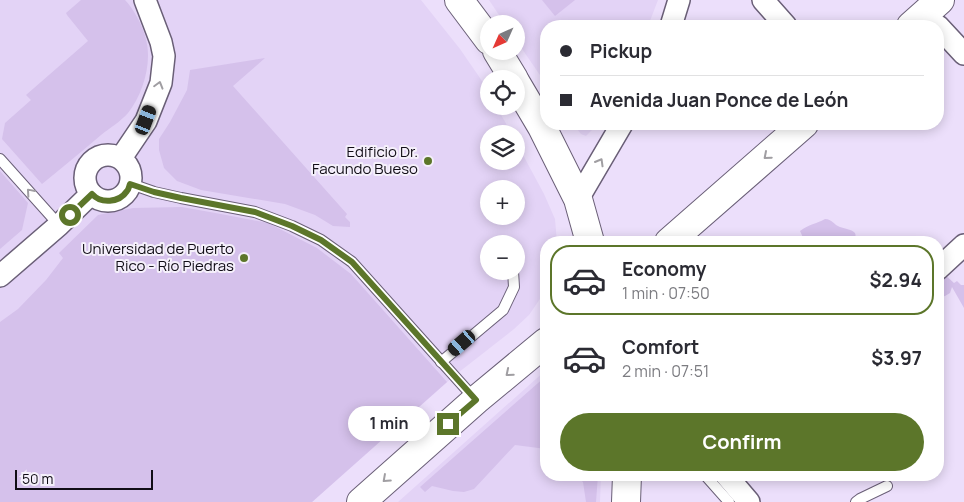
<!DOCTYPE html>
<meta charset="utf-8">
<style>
:root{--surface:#fff;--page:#f7f7f7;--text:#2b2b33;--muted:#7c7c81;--line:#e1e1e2;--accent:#5c762a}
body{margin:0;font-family:Manrope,sans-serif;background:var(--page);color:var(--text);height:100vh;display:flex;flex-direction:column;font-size:19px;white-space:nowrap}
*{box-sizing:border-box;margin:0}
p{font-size:16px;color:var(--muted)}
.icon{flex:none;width:28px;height:28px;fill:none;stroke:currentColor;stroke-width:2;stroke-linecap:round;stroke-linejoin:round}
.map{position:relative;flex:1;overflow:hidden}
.side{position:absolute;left:540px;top:236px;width:404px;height:245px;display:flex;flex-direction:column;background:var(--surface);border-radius:20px;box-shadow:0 2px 12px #0003}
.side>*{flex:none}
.top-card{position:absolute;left:540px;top:20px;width:404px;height:110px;border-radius:20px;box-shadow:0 2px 12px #0003;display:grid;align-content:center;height:110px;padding:0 20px;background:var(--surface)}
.needle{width:32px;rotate:225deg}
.fabs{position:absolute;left:480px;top:15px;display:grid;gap:10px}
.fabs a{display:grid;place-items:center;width:45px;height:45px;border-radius:50%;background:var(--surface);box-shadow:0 2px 12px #0003;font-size:25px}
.scale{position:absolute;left:15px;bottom:12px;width:138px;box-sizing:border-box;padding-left:5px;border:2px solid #110d16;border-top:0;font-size:14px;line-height:18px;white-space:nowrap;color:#110d16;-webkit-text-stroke:4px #f5f0fb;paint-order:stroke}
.end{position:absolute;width:22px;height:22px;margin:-11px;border:6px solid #5c762a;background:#fff;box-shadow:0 0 0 2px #fff}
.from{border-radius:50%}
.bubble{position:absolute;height:35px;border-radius:18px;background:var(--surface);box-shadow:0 2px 12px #0003;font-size:16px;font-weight:700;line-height:35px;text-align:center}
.car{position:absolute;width:15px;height:30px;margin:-15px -8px;border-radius:6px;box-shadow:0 0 4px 1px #0007;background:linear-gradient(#222 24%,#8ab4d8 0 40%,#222 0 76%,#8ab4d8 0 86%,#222 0)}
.top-card b{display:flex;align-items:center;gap:18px;height:48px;font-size:19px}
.top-card b+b{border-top:1px solid var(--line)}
.top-card i{width:12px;height:12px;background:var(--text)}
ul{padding:9px 0 0;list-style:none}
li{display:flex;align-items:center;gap:15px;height:70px;margin:0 10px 8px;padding:0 10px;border:2px solid transparent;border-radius:20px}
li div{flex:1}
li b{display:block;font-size:19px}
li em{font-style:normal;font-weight:700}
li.on{border-color:var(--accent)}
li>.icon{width:45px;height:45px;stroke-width:1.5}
.button{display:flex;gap:10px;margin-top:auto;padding:10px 20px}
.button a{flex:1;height:58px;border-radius:30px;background:var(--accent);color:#fff;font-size:20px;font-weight:700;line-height:58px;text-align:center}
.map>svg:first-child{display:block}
.built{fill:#e3d3f6;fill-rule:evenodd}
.green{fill:#d5c1eb}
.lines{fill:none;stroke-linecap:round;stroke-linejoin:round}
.lane-casing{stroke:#6a5f77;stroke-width:12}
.street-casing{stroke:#6a5f77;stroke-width:24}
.secondary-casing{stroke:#6a5f77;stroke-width:30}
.lane{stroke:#fff;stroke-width:10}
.street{stroke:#fff;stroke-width:21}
.secondary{stroke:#fff;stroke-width:28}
.oneway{stroke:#a09ea2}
.route{stroke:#5c762a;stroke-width:6}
.poi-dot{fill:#5c762a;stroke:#f5f0fb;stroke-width:2}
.labels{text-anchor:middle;stroke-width:4;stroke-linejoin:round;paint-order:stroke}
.poi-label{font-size:15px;fill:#110d16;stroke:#f5f0fb;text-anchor:end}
</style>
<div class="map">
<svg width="964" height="502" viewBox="0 0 964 502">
<rect width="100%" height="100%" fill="#ecdffb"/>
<g class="built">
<path d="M0,0H421L460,49L480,78L489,93V106H496L512,134H489V161H516V142L544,194L555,219L557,242H546V289L544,293L529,315L514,329L454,376L312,502H0ZM489,189H516V216H489ZM489,244H516V271H489Z"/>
<polygon points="489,0 658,0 648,26 546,26 546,84 516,40 516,24 505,24"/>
<polygon points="573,124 598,124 586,136 581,134"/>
<polygon points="546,370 546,475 601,475 600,502 398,502"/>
</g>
<g class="green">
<path d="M81,0H125C137,13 149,37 148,56C148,75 140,98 128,113C121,121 110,128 101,135C82,151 62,168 42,184L2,139L5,123L31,100L26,95L88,41L67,15L66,13Z"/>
<polygon points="542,0 575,0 555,16"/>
<polygon points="265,58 233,86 347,214 345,217 350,222 350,227 333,226 315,215 285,204 201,190 177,181 164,168 159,150 159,139 170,122 187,90 190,70"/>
<polygon points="0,171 28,203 22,230 0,249"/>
<polygon points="182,207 221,214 268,223 317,248 351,274 447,382 312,502 0,502 0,322 18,309 46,280 63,258 59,253 98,215 133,208"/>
<path d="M825,219C832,219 834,225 840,227C849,230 861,230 853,242H805L800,231C809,224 816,224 825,219Z"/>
<polygon points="943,273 954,283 957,281 961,285 964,285 964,308 952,287 950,293 945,296 942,297 938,293 938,278"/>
<polygon points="546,376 546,449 515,445 474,489 464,492 453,491 432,486 425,492 420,487"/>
<polygon points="576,475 598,475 596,502 586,502 583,482"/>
</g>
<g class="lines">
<defs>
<g id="lane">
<polyline points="0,159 59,225"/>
<polyline points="131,184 154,192 181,198 255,212 292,226 321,240 352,262 475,399"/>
<polyline points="441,362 503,310 514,287 513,271"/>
<polyline points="705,475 729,502"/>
<polyline points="856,502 860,499 887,486"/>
</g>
<g id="street">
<polyline points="763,0 786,26"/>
<polyline points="671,26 679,0"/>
<polyline points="938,26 964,54"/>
<circle cx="108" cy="178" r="23"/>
<polyline points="121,158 146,121 161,83 164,56 161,42 145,0"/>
<polyline points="578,199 622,124"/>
<polyline points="938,269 964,245"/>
<polyline points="0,276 59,225 91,194"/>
<polyline points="726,475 749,502"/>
</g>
<g id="secondary">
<polyline points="459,0 489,40"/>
<polyline points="911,26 940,0"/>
<polyline points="497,51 514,79"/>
<polyline points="516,83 542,127 578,199 590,242"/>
<polyline points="669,242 804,124"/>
<polyline points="361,502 476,400 546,342"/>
<polyline points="626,502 627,475"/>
</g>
</defs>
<use href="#lane" class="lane-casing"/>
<use href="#street" class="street-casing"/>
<use href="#secondary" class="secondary-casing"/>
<use href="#lane" class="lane"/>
<use href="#street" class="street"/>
<use href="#secondary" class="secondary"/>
</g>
<defs><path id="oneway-chevron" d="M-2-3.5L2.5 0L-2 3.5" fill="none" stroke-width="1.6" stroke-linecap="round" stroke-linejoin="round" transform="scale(1.25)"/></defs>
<g class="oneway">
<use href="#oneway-chevron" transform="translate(159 85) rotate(-74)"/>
<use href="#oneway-chevron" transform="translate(767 156) rotate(139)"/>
<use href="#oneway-chevron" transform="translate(600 162) rotate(-60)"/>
<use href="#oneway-chevron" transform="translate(30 192) rotate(-131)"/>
<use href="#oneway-chevron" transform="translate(509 373) rotate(140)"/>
<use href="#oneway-chevron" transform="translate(386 479) rotate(138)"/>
</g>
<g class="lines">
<path class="route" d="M70,215L92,194C101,204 119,203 127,191C129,189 129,186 130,184L154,192L181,198L255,212L292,226L321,240L352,262L476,400L448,424"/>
</g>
<g class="poi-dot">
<circle cx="428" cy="161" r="5"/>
<circle cx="244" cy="258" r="5"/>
</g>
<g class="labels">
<g class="poi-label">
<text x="418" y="157">Edificio Dr.<tspan x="418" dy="17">Facundo Bueso</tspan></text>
<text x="234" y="254">Universidad de Puerto<tspan x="234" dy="17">Rico - Río Piedras</tspan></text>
</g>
</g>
</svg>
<div class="fabs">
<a><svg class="needle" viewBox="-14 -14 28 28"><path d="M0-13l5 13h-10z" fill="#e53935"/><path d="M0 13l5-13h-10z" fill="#7c7c81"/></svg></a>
<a><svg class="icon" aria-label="locate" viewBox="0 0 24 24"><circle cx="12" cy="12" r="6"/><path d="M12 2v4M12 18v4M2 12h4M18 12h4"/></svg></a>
<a><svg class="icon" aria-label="layers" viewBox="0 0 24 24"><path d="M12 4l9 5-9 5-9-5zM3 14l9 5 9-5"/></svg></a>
<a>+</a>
<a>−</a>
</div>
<div class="scale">50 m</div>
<i class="end from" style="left:70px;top:215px"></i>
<i class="end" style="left:448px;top:424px"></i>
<div class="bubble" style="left:348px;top:406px;width:82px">1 min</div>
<i class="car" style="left:146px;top:120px;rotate:21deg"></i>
<i class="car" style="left:462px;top:343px;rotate:229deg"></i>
<div class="top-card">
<b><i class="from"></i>Pickup</b>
<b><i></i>Avenida Juan Ponce de León</b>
</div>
<section class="side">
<ul>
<li class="on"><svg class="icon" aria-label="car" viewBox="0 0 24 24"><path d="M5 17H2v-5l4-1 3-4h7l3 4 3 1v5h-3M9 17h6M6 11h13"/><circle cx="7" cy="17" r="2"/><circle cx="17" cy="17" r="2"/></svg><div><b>Economy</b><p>1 min · 07:50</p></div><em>$2.94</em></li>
<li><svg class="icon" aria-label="car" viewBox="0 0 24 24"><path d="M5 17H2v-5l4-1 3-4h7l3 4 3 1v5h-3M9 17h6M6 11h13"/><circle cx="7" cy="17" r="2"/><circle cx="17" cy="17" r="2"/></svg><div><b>Comfort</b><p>2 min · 07:51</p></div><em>$3.97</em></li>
</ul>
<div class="button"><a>Confirm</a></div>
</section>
</div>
